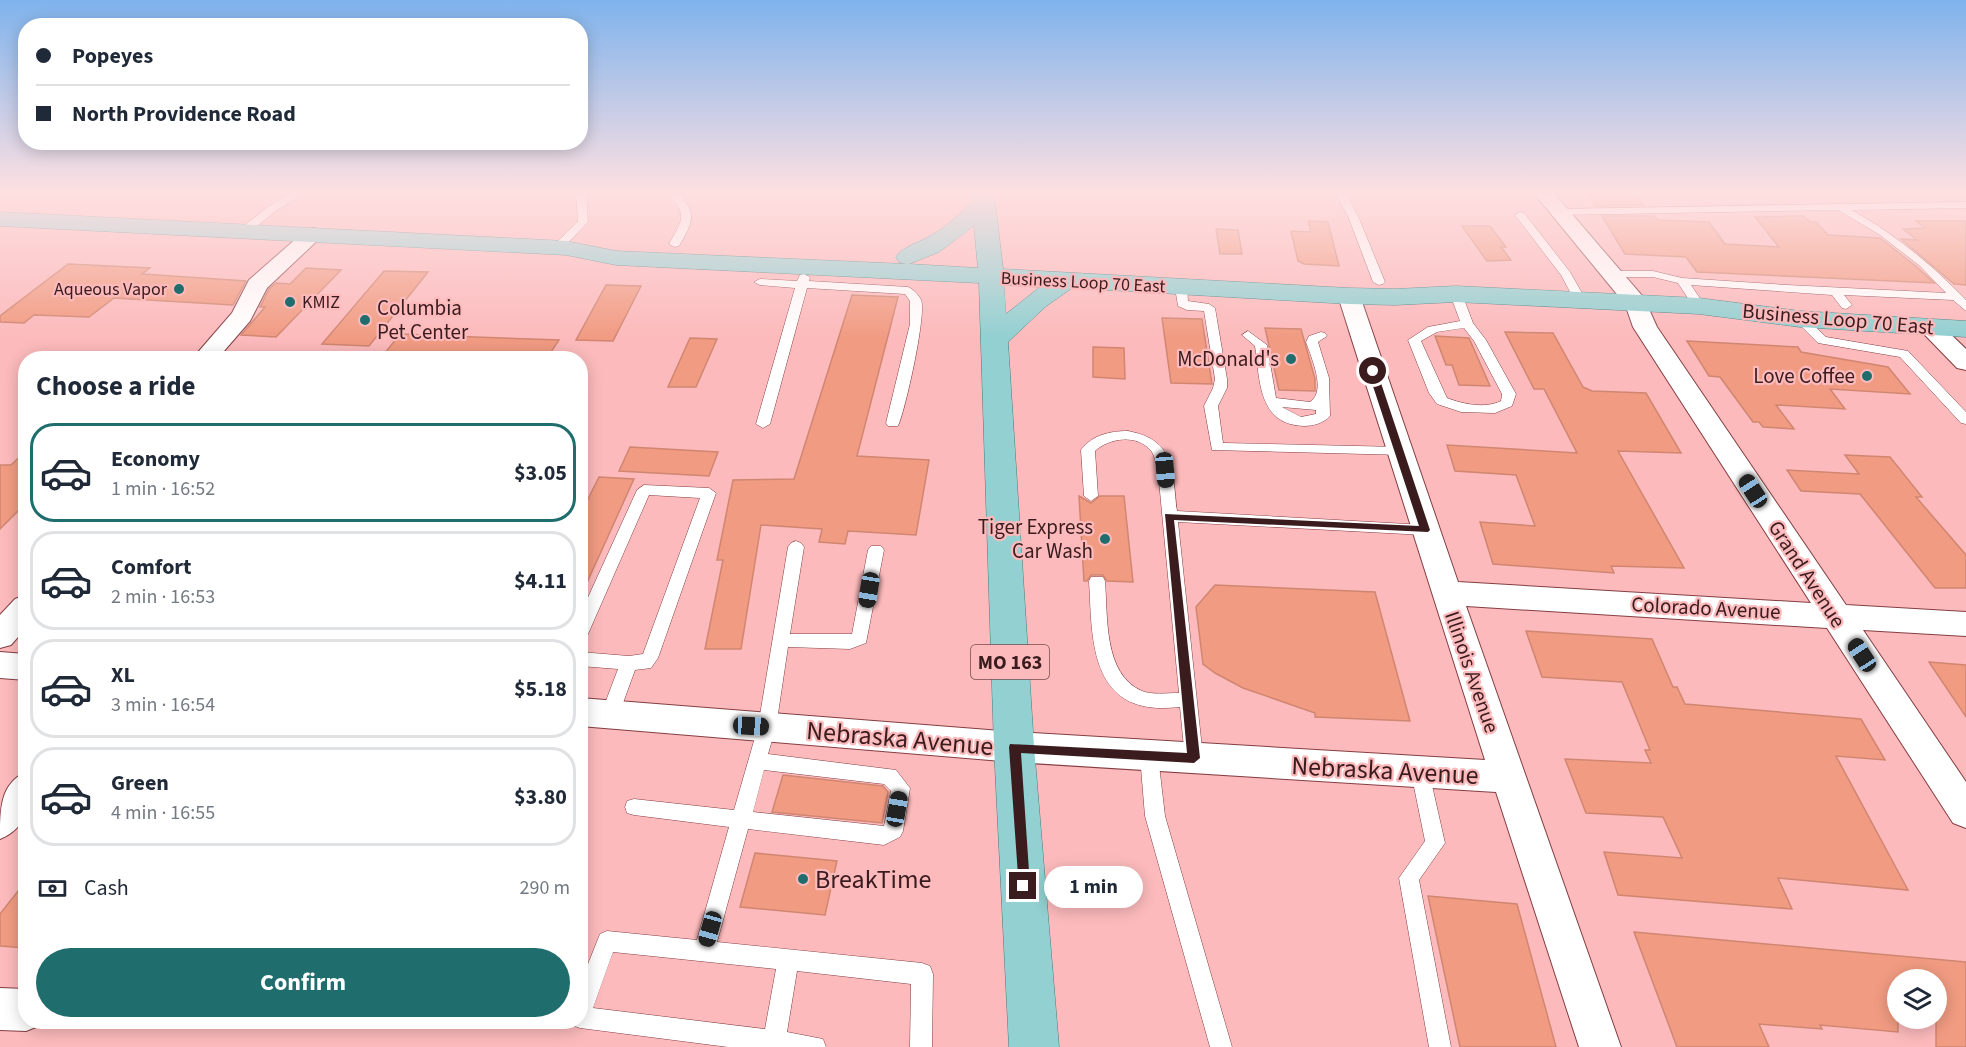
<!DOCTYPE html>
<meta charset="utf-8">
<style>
:root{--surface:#fff;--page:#f6f6f7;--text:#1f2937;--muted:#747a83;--line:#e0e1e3;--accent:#206d6e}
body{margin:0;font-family:"Source Sans 3",sans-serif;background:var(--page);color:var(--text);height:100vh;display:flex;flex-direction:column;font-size:22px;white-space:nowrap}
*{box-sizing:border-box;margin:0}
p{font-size:20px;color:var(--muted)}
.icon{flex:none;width:33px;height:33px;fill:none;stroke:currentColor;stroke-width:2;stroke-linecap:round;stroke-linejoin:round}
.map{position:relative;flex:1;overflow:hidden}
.drawer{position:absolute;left:18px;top:351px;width:570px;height:678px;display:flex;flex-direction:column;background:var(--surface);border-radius:24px;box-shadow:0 3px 15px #0003}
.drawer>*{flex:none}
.banner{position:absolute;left:18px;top:18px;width:570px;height:132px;border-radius:24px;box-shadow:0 3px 15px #0003;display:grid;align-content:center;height:132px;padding:0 18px;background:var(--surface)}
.buttons{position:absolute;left:1887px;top:969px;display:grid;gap:12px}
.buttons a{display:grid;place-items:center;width:60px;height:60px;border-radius:50%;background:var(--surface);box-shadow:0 3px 15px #0003;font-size:30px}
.end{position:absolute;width:27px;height:27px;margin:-14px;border:8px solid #3b1c1e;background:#fff;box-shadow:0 0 0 3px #fff}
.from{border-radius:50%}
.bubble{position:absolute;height:42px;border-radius:21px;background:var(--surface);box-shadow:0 3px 15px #0003;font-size:20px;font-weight:700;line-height:42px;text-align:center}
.car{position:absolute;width:18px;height:36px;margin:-18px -9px;border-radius:8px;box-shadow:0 0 4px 2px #0007;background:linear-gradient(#222 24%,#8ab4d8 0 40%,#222 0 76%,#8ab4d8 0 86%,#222 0)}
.banner b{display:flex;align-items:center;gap:21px;height:57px;font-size:22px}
.banner b+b{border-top:2px solid var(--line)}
.banner i{width:15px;height:15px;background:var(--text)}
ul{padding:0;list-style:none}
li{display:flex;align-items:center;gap:18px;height:99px;margin:0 12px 9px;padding:0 6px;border:3px solid var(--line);border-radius:24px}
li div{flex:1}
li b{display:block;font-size:22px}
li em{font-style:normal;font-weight:700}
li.on{border-color:var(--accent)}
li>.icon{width:54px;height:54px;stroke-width:1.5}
h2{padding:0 18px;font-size:27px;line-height:72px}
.pay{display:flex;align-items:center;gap:15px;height:66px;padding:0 18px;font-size:22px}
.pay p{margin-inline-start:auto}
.primary-button{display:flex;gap:12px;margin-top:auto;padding:12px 18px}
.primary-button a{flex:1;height:69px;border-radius:36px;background:var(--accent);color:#fff;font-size:24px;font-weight:700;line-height:69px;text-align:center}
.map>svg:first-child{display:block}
.building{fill:#f19b82;stroke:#d08671;stroke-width:1.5}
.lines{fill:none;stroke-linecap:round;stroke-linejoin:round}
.service-casing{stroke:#843e43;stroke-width:1}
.minor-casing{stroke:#843e43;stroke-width:2}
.primary-casing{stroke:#447d7f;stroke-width:1}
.service{fill:#fff;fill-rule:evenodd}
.minor{fill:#fff;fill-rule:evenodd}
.primary{fill:#92d0d1;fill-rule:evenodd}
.route{fill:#3b1c1e}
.poi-dot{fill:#206d6e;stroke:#fcbabc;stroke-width:2}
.labels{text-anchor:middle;stroke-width:4.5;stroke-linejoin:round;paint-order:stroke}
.far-street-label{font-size:18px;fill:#3b1c1e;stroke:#fcbabc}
.far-poi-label{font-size:18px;fill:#3b1c1e;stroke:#fcbabc;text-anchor:end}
.shield{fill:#fcbabc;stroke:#754b4d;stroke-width:1.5}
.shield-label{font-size:20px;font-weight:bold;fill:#3b1c1e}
.poi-label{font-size:21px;fill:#3b1c1e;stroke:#fcbabc;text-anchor:end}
.street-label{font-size:21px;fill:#3b1c1e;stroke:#fcbabc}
.near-street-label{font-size:26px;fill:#3b1c1e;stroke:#fcbabc}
.near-poi-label{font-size:26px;fill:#3b1c1e;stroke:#fcbabc;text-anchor:start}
</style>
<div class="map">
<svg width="1966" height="1047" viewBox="0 0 1966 1047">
<rect width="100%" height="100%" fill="#fcbabc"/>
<g class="building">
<polygon points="1587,192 1631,192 1644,205 1596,206"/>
<polygon points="1602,216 1654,216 1658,220 1709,222 1725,244 1779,247 1755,217 1803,216 1810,222 1816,222 1828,235 1880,238 1918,268 1934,283 1697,272 1686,257 1625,254"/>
<polygon points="1308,221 1328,222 1339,266 1304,264 1298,261 1291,231 1311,232"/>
<polygon points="1916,221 1966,221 1966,285 1954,284 1901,239 1917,240 1903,229 1925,228"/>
<polygon points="1462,226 1490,226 1506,247 1501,247 1511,260 1487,261"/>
<polygon points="1216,229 1238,230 1242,254 1220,254"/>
<polygon points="68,264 150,268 142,274 246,281 233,305 114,298 89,317 34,315 24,323 0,322 0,316"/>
<polygon points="306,268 341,270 276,337 241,335 265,307 260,307 269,289 276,283 290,284"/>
<polygon points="384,271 428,272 369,346 322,344"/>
<polygon points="606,285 641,286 613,341 576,340"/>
<polygon points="852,295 898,297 857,456 929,460 916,535 848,531 845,544 819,542 822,529 761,525 741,649 705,649 723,560 717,560 733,480 794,479"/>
<polygon points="1162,318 1202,319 1212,384 1171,383"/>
<polygon points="1265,328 1301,329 1315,379 1315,391 1279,390"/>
<polygon points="1505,332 1553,333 1583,387 1592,391 1646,393 1681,453 1618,451 1684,568 1611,566 1614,573 1493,564 1480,522 1535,526 1516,475 1455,471 1447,445 1577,453 1544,389 1534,389"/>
<polygon points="400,334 475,337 559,340 547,358 381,358"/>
<polygon points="1435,336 1469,338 1490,386 1459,385 1452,365 1446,365"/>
<polygon points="690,338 717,339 696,387 668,387"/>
<polygon points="1687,341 1798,347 1801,352 1888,367 1910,394 1830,389 1845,409 1776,405 1794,429 1763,427 1759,422 1753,422 1720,377 1709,376"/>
<polygon points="1093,347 1124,348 1125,379 1093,377"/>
<polygon points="630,447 718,452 709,476 619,471"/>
<polygon points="26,451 26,503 0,529 0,465 11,465"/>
<polygon points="1845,455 1890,457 1922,497 1916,497 1966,555 1966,588 1935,588 1860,494 1801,491 1787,470 1859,474"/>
<polygon points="599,477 634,479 580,598 580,515"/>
<polygon points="1079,496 1091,503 1100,496 1124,496 1133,582 1107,581 1103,575 1091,575 1087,581 1084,581"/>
<polygon points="1215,585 1375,592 1410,721 1315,717 1315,713 1243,688 1215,673 1203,664 1196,607"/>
<polygon points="1526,631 1652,639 1673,687 1677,687 1685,704 1861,719 1885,760 1836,756 1908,890 1778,878 1792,909 1618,895 1604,852 1682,858 1663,817 1586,813 1565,759 1651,763 1645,750 1650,750 1622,682 1542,677"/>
<polygon points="1929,662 1966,665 1966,717"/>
<polygon points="783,775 883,786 888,792 882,823 772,812"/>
<polygon points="755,853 837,861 825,915 740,907"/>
<polygon points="26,881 26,948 0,946 0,914"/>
<polygon points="1428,896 1517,904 1556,1047 1460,1047"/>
<polygon points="1634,932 1966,962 1966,1047 1936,1047 1936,980 1898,980 1898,1032 1820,1025 1822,1029 1759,1024 1769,1047 1677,1047"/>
</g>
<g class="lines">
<defs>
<g id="service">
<polygon points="294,192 306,192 277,210 248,233 240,233 240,229 269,206"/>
<polygon points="576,192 586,192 588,222 561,250 553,250 553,246 578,221"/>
<path d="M652,192H677C698,213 693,222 679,246L675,247L669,244C681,222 689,216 669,195H657Z"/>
<polygon points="1335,192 1345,192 1358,216 1385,282 1383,284 1379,285 1373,282 1348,216"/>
<path d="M1966,202V208L1852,210C1898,237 1929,262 1966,300V311L1953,300L1844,295L1852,305L1846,309L1842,308L1832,295L1691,285L1705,306L1699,310L1695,309L1678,283L1653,277H1611L1605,274L1611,271H1653L1682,278L1787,285L1946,293L1920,266L1880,235L1838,210L1559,215L1554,212L1559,209Z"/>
<polygon points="1520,212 1524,213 1570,272 1586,300 1584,303 1576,303 1561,275 1515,215"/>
<path d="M804,274L810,277L809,281L908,287C913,289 919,295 921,300C927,313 905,412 898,426H888L886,423L910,324V301L905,294L807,288L770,424L763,428L756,424L795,288L760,285L754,282L760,279L797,281L800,275Z"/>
<polygon points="1181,283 1187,287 1188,301 1209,304 1215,308 1227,379 1227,388 1218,406 1223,443 1399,447 1406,452 1404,455 1212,450 1204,406 1213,388 1215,379 1204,311 1187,310 1178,306 1175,287"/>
<path d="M1456,290L1462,294L1473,323L1486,340L1516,394L1512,406L1495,413L1461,412L1437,404L1429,393L1408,340L1428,327L1460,321L1450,294ZM1464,328L1474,341L1502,394L1501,401C1484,409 1463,404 1447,398L1421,341L1437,332Z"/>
<polygon points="1800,315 1804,316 1826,337 1908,351 1966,412 1966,424 1961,423 1900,357 1818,343 1794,319"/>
<path d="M1248,331L1267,345L1276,398L1310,402C1327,391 1311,357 1306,342L1309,336L1321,332L1325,333L1327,336L1318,342L1329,378L1330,416C1324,423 1313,426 1304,426C1258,425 1260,380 1255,346L1242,335ZM1282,407L1316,410V414L1301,417Z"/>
<path d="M1128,431C1176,440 1172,471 1177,511L1425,525L1430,526L1433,530L1430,534L1425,535L1178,522L1203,758L1200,764L1194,766L1188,764L1185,758L1180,707C1168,708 1155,709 1143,706C1088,694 1092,625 1089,581L1091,577H1103L1105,581C1108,616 1103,674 1142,691C1152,695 1167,693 1179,693L1158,470C1156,464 1155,457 1152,452C1138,433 1109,438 1095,451L1098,496L1091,501L1084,496L1081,450C1092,435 1110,431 1128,431Z"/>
<polygon points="644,485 709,488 716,493 658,658 651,668 635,670 619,714 616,719 610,721 604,719 601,714 618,669 580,666 580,652 629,656 643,654 700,498 649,495 588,634 586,639 580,640 580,615 637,490"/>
<path d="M796,541L801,543L804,547L790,634H852L868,550L871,546H881L884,550L866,643L850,649L788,647L776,727L768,754L896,770L910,788L903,831L900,837L884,845L748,829L717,942L922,963L930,966L933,974L932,1047H910L911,984L797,971L787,1032L823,1039L826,1047H728L580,1028L572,1025L571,1022H580V984L600,934L607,931L697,940L729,827L634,815L627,813L625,807L627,801L634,799L734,810L758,727L788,547L791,543ZM764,770L884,784L891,791L884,826L753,812ZM613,952L776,969L765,1029L593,1008Z"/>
<polygon points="1149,748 1155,750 1158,756 1165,816 1232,1047 1210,1047 1145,816 1140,756 1143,750"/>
<polygon points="1420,764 1427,766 1429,772 1445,843 1419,880 1451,1047 1429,1047 1399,878 1425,841 1411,772 1413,766"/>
</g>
<g id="minor">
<polygon points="1533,192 1553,192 1644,298 1657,327 1846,605 1966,612 1966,636 1863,630 1966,782 1966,828 1953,823 1827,628 1466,606 1621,1047 1579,1047 1496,792 1014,762 580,726 580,698 1014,732 1485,760 1338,296 1341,291 1349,289 1357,291 1360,296 1458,582 1811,603 1633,327 1625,304"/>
<polygon points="313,228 320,230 323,234 320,238 267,288 250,321 218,358 193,358 232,313 249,280 306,230"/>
<polygon points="1930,320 1938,322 1966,349 1966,370 1957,368 1922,332 1918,327 1922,322"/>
<polygon points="26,595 26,628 11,645 0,648 0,615 15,599"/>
<polygon points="0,652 26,654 26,680 0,678"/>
<path d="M26,772C26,801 32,826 0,839C0,809 0,784 26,772Z"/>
<polygon points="0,988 26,989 26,1022 42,1022 41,1025 26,1031 0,1030"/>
</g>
<path id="primary" d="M972,192H994L1003,269L1349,288L1395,289L1456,286L1699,298L1800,311L1966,321V337L1800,327L1699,314L1456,302L1395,305L1349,304L1072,288L1045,307L1008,342L1034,747L1059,1047H1009L994,747L979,283L616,265L566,255L0,226V212L566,241L616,251L906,264L899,262L896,257C903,246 921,242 932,235C947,226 960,214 972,202ZM974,226L978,268L909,264L939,252ZM1004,285L1040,287L1006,314Z"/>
</defs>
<use href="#service" class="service-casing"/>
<use href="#minor" class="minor-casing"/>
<use href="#primary" class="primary-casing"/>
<use href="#service" class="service"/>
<use href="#minor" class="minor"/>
<use href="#primary" class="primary"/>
</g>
<linearGradient id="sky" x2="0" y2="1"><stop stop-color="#7fb3ed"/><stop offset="0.57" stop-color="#fee0e1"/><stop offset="1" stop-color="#fee0e1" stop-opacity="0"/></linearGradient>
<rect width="1966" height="338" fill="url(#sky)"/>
<polygon class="route" points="1373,369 1377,371 1430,530 1428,532 1174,520 1200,758 1194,763 1021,753 1030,886 1028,890 1023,892 1019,890 1009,747 1010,744 1187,753 1165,514 1419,526 1368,371"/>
<g class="poi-dot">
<circle cx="179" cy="289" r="6"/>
<circle cx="290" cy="302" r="6"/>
<circle cx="365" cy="320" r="6"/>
<circle cx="1291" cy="359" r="6"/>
<circle cx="1867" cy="376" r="6"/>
<circle cx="1105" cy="539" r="6"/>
<circle cx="803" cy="879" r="6"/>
</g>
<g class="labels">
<g class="far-street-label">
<text transform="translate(1083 282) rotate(3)" y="6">Business Loop 70 East</text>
</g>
<g class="far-poi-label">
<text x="167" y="295">Aqueous Vapor</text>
<text x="302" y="308" text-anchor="start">KMIZ</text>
</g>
<rect class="shield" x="971" y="645" width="78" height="34" rx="4.5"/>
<g class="shield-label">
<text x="1010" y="669">MO 163</text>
</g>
<g class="poi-label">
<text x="377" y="315" text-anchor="start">Columbia<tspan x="377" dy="24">Pet Center</tspan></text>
<text x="1279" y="366">McDonald's</text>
<text x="1855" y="383">Love Coffee</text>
<text x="1093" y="534">Tiger Express<tspan x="1093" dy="24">Car Wash</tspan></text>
</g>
<g class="street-label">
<text transform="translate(1838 319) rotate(5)" y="7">Business Loop 70 East</text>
<text transform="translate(1807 574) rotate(57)" y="7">Grand Avenue</text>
<text transform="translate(1706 608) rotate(3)" y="7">Colorado Avenue</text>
<text transform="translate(1472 672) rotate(71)" y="7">Illinois Avenue</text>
</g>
<g class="near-street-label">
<text transform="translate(900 738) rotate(5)" y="9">Nebraska Avenue</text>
<text transform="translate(1385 770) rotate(3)" y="9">Nebraska Avenue</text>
</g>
<g class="near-poi-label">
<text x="815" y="888">BreakTime</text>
</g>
</g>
</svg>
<div class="buttons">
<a><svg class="icon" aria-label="layers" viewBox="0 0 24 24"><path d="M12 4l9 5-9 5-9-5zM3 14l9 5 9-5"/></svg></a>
</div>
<i class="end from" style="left:1373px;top:371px"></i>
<i class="end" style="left:1023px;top:886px"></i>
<div class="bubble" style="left:1044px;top:866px;width:99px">1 min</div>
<i class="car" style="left:1165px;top:470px;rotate:175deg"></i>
<i class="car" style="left:1753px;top:491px;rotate:327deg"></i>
<i class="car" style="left:869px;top:590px;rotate:189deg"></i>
<i class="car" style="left:1862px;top:655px;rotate:327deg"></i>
<i class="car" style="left:751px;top:726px;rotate:93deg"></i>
<i class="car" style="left:897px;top:809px;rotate:10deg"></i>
<i class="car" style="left:710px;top:929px;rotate:196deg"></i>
<div class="banner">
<b><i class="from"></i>Popeyes</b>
<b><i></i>North Providence Road</b>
</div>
<section class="drawer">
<h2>Choose a ride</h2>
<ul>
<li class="on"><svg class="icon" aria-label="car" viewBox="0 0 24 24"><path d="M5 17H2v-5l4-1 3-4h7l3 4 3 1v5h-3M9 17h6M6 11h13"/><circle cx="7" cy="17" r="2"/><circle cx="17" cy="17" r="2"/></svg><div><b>Economy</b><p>1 min · 16:52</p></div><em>$3.05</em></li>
<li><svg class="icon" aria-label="car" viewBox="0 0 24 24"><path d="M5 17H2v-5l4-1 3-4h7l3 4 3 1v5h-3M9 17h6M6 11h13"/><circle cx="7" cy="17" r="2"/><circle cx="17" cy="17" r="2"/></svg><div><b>Comfort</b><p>2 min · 16:53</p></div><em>$4.11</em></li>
<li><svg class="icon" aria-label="car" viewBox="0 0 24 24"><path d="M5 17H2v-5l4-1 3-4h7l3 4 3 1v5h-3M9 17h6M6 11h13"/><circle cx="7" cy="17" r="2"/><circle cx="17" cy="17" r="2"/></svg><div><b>XL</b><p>3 min · 16:54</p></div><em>$5.18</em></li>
<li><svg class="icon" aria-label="car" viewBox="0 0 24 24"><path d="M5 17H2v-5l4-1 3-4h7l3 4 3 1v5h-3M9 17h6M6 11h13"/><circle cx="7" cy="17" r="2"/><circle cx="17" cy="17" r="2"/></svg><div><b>Green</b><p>4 min · 16:55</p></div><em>$3.80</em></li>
</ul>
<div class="pay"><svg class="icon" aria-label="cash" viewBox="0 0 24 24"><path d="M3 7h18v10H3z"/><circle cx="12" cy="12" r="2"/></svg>Cash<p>290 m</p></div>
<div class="primary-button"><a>Confirm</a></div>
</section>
</div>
